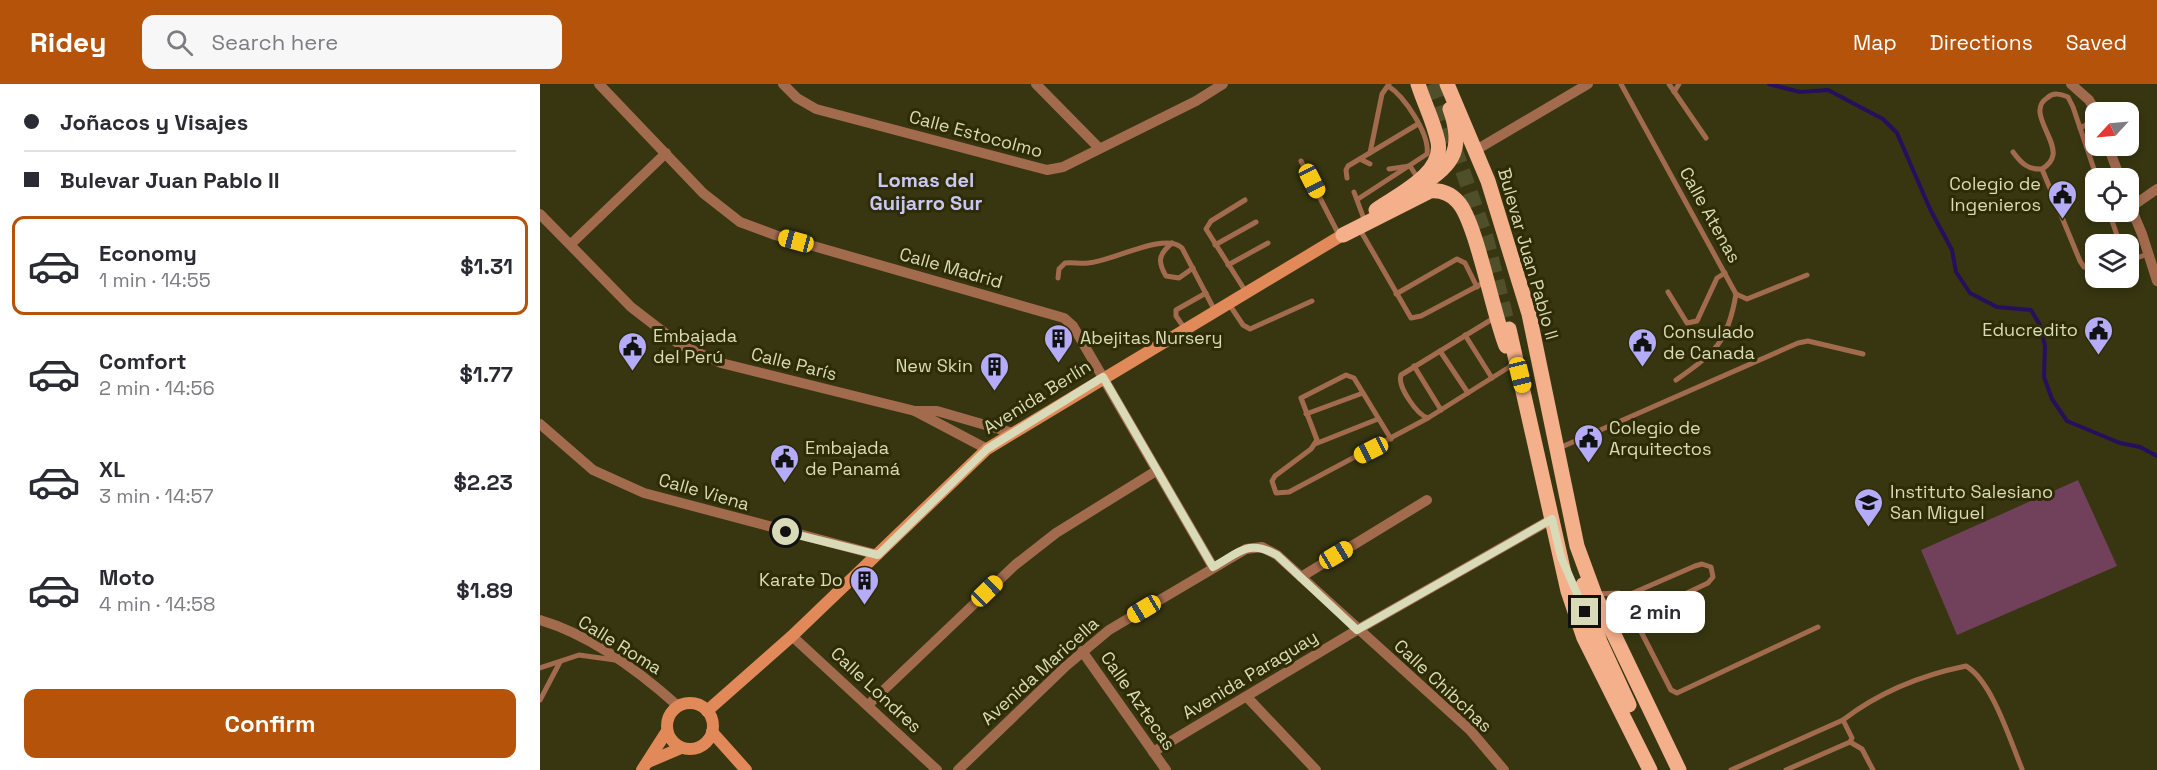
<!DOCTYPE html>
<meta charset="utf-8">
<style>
:root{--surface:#fff;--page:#f7f7f7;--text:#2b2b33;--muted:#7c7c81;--line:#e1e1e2;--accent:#b45309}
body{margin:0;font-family:"Space Grotesk",sans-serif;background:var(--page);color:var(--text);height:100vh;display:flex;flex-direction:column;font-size:22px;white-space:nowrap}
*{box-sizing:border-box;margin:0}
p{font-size:20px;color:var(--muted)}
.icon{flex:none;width:33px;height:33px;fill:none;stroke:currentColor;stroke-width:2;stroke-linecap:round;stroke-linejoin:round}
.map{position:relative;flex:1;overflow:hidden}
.details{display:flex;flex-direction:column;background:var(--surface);width:540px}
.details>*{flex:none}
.guide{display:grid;align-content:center;height:132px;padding:0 24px;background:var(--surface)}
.needle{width:39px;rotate:244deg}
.buttons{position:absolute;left:1545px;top:18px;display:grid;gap:12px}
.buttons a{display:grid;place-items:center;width:54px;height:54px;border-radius:12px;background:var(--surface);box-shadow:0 3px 9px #0003;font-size:30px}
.end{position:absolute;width:27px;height:27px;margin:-14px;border:8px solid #d9dab7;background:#111;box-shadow:0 0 0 3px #111}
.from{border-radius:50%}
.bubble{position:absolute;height:42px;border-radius:12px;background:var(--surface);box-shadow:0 3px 9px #0003;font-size:20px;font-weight:700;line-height:42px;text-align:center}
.car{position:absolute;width:18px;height:36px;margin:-18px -9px;border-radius:8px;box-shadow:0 0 4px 2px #0007;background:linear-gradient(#f5c518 24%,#345 0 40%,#f5c518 0 76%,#345 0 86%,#f5c518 0)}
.guide b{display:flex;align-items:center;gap:21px;height:57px;font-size:22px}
.guide b+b{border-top:2px solid var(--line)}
.guide i{width:15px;height:15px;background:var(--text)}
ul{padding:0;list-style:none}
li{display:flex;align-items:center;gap:18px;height:99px;margin:0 12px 9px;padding:0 12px;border:3px solid transparent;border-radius:12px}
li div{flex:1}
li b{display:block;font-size:22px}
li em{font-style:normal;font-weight:700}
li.selected{border-color:var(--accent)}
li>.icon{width:54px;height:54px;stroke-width:1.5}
.cta{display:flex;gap:12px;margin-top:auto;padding:12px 24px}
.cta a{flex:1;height:69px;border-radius:12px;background:var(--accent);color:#fff;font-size:24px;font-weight:700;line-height:69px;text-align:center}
header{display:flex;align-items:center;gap:36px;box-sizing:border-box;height:84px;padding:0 30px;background:var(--accent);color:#fff}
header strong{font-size:28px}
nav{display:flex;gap:33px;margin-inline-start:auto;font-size:21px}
.search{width:420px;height:54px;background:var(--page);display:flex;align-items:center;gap:15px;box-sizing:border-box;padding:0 21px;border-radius:12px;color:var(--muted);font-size:22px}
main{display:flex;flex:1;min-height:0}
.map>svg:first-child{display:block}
.park{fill:#71405a}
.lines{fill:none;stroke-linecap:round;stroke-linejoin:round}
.stream{stroke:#260f5c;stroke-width:4}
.primary-tunnel{stroke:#4f4f2a;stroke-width:15;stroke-dasharray:15 8;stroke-linecap:butt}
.lane{stroke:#a36b4e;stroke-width:5}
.street{stroke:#a36b4e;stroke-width:10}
.secondary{stroke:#e28959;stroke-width:12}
.primary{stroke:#f4af8b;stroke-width:15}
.route{stroke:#d9dab7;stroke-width:8}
.labels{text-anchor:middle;stroke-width:6;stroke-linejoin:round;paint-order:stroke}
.street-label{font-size:18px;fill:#d9dab7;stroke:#2d2c06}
.poi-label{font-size:18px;fill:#d9dab7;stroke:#2d2c06;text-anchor:start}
.neighbourhood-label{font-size:20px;font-weight:bold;fill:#cac8f3;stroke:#2d2c06}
</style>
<header>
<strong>Ridey</strong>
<div class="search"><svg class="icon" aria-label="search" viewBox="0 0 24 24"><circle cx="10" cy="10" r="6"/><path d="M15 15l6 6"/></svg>Search here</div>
<nav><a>Map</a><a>Directions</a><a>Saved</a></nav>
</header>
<main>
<section class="details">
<div class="guide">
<b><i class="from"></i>Joñacos y Visajes</b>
<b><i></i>Bulevar Juan Pablo II</b>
</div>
<ul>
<li class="selected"><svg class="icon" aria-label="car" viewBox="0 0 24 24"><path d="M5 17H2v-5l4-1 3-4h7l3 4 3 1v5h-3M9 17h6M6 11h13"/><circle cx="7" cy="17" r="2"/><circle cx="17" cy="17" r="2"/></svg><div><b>Economy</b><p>1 min · 14:55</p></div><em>$1.31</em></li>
<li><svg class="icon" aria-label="car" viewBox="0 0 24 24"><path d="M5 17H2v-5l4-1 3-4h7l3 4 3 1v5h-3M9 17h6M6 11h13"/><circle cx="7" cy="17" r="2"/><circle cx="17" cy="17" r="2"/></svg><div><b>Comfort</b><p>2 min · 14:56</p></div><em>$1.77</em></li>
<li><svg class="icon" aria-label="car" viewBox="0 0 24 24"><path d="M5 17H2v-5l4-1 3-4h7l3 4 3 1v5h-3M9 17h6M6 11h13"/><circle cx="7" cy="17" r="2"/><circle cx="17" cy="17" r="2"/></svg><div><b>XL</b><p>3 min · 14:57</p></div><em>$2.23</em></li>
<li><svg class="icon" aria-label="car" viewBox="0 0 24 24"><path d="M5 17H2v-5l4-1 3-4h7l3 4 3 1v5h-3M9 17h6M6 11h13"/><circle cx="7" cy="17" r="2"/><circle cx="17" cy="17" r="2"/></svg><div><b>Moto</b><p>4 min · 14:58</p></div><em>$1.89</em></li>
</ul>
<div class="cta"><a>Confirm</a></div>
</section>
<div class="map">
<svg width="1617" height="686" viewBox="0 0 1617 686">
<rect width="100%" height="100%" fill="#373611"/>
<polygon class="park" points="1538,396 1577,482 1417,551 1381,466"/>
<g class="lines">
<polyline class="stream" points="1229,0 1260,8 1288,6 1343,35 1357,49 1390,125 1412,166 1416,188 1430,209 1457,223 1491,226 1500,241 1505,262 1504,293 1512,315 1527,337 1580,359 1600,363 1617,372"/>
<polyline class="primary-tunnel" points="892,0 946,153 969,245"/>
<g class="lane">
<polyline points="1081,0 1196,210 1207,215 1267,191"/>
<polyline points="1129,0 1166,54"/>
<polyline points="1134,8 1139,0"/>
<polyline points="1540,44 1556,36"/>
<path d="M1473,68C1481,79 1488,86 1502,85C1507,82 1512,77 1513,71C1516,54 1487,27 1507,14C1514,8 1520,10 1528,13L1533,23L1557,94"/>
<polyline points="830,69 842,10 849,0"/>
<polyline points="820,75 830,80"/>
<polyline points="761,77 799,151"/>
<polyline points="849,85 870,82 879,96"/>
<polyline points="1502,85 1540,177 1544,183 1556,185"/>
<polyline points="807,94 806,86 808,82 878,40"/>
<polyline points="814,108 824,135"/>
<path d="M818,115L887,70C890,50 864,12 848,2"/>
<polyline points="705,116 671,137 666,145 706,208"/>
<polyline points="1569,128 1580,160"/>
<polyline points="819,144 871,234 881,232 945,198"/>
<path d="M632,159C619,170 617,177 626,192L639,194L653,184"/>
<polyline points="675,161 716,138"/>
<polyline points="1588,177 1608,170"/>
<polyline points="688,181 728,159"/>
<path d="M518,194L519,185L525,179C533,178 540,180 548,179C571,178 625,147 642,164L675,227"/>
<polyline points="1128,208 1147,239 1157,237 1177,194 1185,189"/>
<polyline points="856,210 917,175 925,179 937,203"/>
<polyline points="689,220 703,241 710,245 772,217"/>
<path d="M954,234L861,291C857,302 877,331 888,334L974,280"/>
<polyline points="645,245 636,232 636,226 666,209"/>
<polyline points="925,251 952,294"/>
<polyline points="900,267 928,309"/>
<polyline points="874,282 901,326"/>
<path d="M1136,296C1175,269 1188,258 1196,210"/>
<polyline points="766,330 823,309"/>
<polyline points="851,355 814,294 806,291 761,314 777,356 771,365 735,392 732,397 736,409 749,408 888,334"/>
<polyline points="775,360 838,335"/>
<polyline points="1017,365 1258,259 1268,257 1323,270"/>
<polyline points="1057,510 1079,509 1086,512 1155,482 1162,480 1171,483 1173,493 1168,499 1094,534"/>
<polyline points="1086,512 1094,534 1131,606 1137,609 1278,543"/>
<polyline points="0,584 39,571 75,576"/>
<polyline points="0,616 20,578"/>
<path d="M1303,636C1338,609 1382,591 1426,582C1452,597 1470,656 1482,685"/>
<polyline points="1310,658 1322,665 1333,686"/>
<polyline points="1191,686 1303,636 1312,654 1310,658 1246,686"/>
</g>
<g class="street">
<polyline points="59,0 163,109 200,138 235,151 524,234 533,242 673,483"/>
<polyline points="243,0 257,14 276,25 507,86 523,83 656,17 683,0"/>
<polyline points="496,0 559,64"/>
<polyline points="1531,0 1549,16 1556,28"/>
<polyline points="1568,62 1580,94"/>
<polyline points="936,66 1048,0"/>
<polyline points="1588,117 1602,150 1617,197"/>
<polyline points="1591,123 1617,105"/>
<polyline points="0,130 91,223 139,260 181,279 375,327 397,327 473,349"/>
<polyline points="31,160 126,69"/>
<polyline points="375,327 447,365"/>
<polyline points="0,340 53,386 104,409 338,471"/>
<polyline points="761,493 887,416"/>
<path d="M0,536C51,551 99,587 138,622"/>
<polyline points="252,552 397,686"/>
<polyline points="542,567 626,686"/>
<polyline points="707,613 776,686"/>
<polyline points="328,621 475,481 516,449 616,387"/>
<polyline points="613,668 817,546 1012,435"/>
<polyline points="418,686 526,582 569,546 706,465 722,463 737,471 930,646 964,686"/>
</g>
<g class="secondary">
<circle cx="150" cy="642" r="23"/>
<polyline points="167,627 252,552 447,365 809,147"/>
<polyline points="172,648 206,686"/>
<polyline points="108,678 141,664"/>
<polyline points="102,686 127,647"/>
</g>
<g class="primary">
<polyline points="907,0 948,97 989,230 1037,462 1055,511 1139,686"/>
<path d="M874,106C910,83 926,69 910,25"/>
<path d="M836,126C857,111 904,90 898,58C894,38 884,19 878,0"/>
<path d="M803,151L890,107C901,106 910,109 918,118C936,137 953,230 966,262"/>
<polyline points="969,245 1028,507 1044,554 1110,686"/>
<polyline points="1043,501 1060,558 1089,621"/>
</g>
</g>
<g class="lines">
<path class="route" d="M246,448L338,471L447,365L563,293L673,483C700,468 708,455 737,471L817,546L1012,435L1021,473L1045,528"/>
</g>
<defs>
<symbol id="civic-pin" viewBox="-11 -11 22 30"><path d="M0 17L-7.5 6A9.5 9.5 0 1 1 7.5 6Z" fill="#b4acf9" stroke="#2d2c06"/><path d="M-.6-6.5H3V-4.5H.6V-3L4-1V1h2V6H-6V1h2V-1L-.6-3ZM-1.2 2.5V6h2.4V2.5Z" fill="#111"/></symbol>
<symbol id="building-pin" viewBox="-11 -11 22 30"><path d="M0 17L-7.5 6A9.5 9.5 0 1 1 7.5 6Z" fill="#b4acf9" stroke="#2d2c06"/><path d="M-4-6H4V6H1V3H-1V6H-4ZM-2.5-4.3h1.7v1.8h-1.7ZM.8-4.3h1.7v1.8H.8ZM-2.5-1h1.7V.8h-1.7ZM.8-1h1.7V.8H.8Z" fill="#111"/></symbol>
<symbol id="school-pin" viewBox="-11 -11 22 30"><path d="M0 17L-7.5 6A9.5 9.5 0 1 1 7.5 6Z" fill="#b4acf9" stroke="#2d2c06"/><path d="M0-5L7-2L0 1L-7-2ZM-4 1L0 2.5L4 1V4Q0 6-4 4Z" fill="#111"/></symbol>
</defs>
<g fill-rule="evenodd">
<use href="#civic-pin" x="1506" y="94" width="33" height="45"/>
<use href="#civic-pin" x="1542" y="230" width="33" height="45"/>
<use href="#building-pin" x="502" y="238" width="33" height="45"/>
<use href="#civic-pin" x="1086" y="242" width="33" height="45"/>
<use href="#civic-pin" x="76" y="246" width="33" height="45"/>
<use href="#building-pin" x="438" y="266" width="33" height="45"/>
<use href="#civic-pin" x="1032" y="338" width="33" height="45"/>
<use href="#civic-pin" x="228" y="358" width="33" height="45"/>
<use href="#school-pin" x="1312" y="402" width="33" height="45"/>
<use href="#building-pin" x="308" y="480" width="33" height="45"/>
</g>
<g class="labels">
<g class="street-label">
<text transform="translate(436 50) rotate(15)" y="6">Calle Estocolmo</text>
<text transform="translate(1170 131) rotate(61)" y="6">Calle Atenas</text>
<text transform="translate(988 170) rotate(74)" y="6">Bulevar Juan Pablo II</text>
<text transform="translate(411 184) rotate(16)" y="6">Calle Madrid</text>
<text transform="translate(254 280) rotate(14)" y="6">Calle París</text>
<text transform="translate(497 313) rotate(-32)" y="6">Avenida Berlín</text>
<text transform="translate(164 408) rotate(16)" y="6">Calle Viena</text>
<text transform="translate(80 561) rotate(32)" y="6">Calle Roma</text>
<text transform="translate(500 587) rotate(-42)" y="6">Avenida Maricella</text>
<text transform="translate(710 591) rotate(-31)" y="6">Avenida Paraguay</text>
<text transform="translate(903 602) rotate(43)" y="6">Calle Chibchas</text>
<text transform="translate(336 606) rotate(43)" y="6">Calle Londres</text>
<text transform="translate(598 617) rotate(55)" y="6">Calle Aztecas</text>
</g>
<g class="poi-label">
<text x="1501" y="106" text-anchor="end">Colegio de<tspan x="1501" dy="21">Ingenieros</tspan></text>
<text x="1538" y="252" text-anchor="end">Educredito</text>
<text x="1123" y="254">Consulado<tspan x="1123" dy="21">de Canada</tspan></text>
<text x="113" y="258">Embajada<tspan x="113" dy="21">del Perú</tspan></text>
<text x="540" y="260">Abejitas Nursery</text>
<text x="433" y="288" text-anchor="end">New Skin</text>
<text x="1069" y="350">Colegio de<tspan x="1069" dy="21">Arquitectos</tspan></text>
<text x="265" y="370">Embajada<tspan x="265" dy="21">de Panamá</tspan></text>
<text x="1350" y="414">Instituto Salesiano<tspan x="1350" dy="21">San Miguel</tspan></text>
<text x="303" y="502" text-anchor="end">Karate Do</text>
</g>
<g class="neighbourhood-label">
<text x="386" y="103">Lomas del<tspan x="386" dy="23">Guijarro Sur</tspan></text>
</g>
</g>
</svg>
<div class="buttons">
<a><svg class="needle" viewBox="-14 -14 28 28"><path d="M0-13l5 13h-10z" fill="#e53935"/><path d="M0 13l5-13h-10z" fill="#7c7c81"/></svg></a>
<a><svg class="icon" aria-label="locate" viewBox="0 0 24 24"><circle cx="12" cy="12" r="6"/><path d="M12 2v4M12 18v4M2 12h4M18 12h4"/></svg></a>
<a><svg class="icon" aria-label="layers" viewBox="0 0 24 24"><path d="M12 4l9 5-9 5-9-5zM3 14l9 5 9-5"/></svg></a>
</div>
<i class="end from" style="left:246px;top:448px"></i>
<i class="end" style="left:1045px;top:528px"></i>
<div class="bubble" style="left:1066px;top:507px;width:99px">2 min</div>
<i class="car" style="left:772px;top:97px;rotate:153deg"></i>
<i class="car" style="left:256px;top:157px;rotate:285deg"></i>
<i class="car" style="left:980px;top:291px;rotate:166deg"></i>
<i class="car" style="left:831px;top:366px;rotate:243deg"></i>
<i class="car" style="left:796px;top:471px;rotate:59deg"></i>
<i class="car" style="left:447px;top:507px;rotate:46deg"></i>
<i class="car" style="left:604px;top:525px;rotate:239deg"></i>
</div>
</main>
